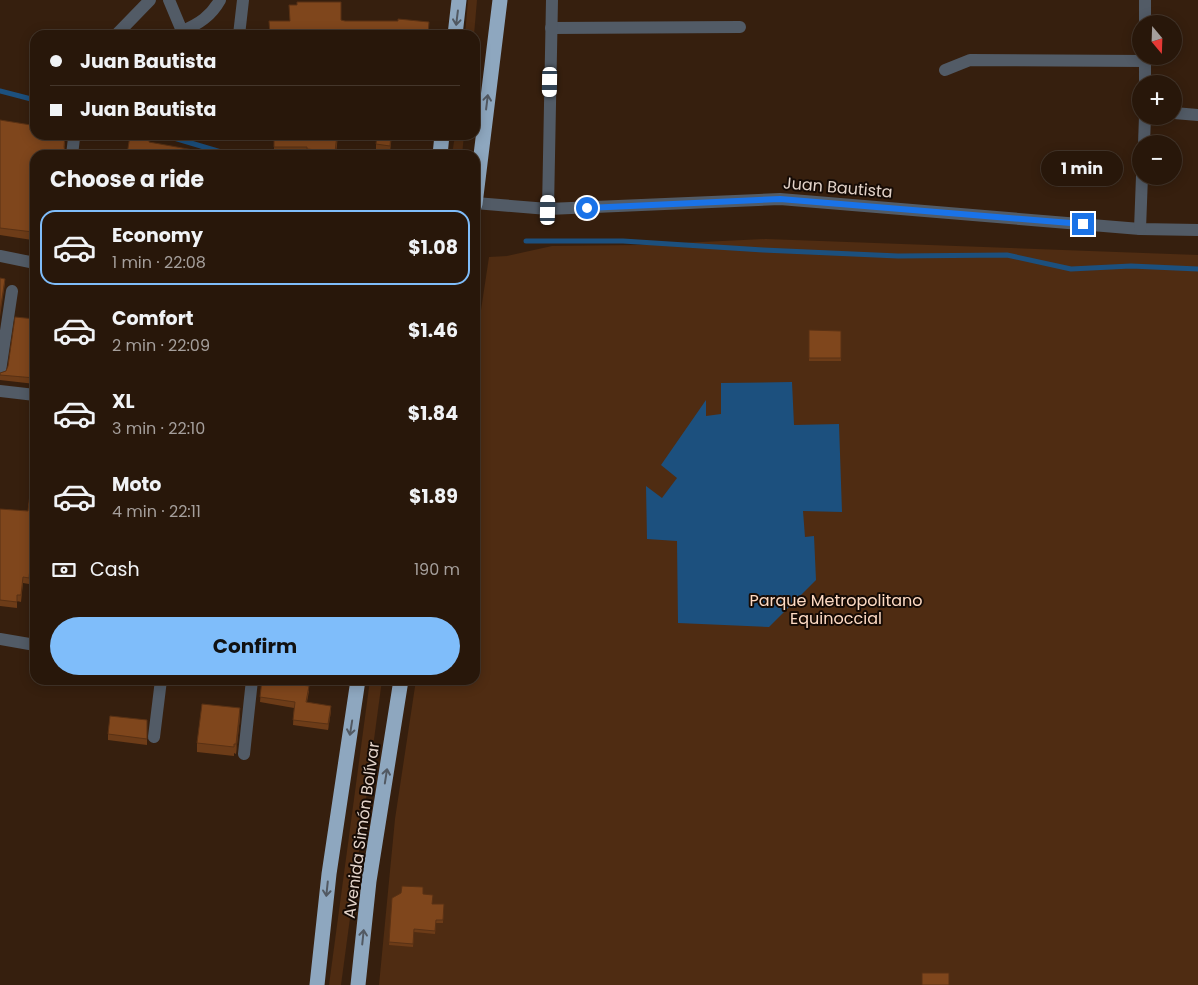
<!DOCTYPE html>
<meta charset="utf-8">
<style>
:root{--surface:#28170a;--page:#302013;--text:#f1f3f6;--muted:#a59f9c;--line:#44362b;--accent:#7fbdfa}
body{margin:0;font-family:Poppins,sans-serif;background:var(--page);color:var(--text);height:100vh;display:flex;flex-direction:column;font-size:19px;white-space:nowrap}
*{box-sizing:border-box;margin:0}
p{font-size:16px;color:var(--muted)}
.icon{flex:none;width:28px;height:28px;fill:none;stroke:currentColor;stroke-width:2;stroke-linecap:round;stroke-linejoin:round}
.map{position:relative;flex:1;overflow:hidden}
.panel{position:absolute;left:30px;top:150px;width:450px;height:535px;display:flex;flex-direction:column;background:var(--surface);border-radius:15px;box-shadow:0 2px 12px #0003,0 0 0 1px var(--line)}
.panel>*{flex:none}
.hud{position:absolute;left:30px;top:30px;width:450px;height:110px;border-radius:15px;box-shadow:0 2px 12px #0003,0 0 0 1px var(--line);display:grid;align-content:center;height:110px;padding:0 20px;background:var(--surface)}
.needle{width:32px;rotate:161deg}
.controls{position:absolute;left:1132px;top:15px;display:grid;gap:10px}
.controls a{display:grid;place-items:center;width:50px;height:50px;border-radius:50%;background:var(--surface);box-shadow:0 2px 12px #0003,0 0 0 1px var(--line);font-size:25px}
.end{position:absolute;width:22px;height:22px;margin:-11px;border:6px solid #1a73e8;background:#fff;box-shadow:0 0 0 2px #fff}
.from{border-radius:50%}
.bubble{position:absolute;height:35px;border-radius:18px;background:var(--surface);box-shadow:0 2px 12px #0003,0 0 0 1px var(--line);font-size:16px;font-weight:700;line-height:35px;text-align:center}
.car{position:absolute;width:15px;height:30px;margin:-15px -8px;border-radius:6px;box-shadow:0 0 4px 1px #0007;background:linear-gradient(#fff 24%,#345 0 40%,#fff 0 76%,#345 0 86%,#fff 0)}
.hud b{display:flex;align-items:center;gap:18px;height:48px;font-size:19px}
.hud b+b{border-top:1px solid var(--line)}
.hud i{width:12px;height:12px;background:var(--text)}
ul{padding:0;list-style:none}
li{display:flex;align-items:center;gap:15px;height:75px;margin:0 10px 8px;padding:0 10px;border:2px solid transparent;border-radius:15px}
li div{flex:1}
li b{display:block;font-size:19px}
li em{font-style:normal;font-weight:700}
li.active{border-color:var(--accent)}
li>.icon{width:45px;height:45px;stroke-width:1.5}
h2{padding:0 20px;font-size:22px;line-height:60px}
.pay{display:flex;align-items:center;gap:12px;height:55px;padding:0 20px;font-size:19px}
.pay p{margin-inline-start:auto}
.cta{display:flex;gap:10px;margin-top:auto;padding:10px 20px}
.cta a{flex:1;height:58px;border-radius:30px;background:var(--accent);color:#111;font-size:20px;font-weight:700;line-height:58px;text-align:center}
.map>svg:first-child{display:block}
.green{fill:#4f2c12}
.water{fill:#1c507e}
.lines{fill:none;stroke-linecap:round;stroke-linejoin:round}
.stream{stroke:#1c507e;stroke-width:5}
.street{stroke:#525b66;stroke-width:12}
.highway{stroke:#8ea7bf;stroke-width:15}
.wall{fill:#6d3c18}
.shaded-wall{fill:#593114}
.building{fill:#7f461c;stroke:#593114}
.oneway{stroke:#525962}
.route{stroke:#1a73e8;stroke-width:6}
.labels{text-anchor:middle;stroke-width:4;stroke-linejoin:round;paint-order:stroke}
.street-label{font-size:16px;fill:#e3d3c9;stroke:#160b05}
.park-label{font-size:16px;fill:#fddac3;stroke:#160b05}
</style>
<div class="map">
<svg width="1198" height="985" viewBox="0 0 1198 985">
<rect width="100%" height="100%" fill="#361f0e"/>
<g class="green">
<polygon points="468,0 477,0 474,35 465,35"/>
<polygon points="455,135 464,135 462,155 452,155"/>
<polygon points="766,239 1198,255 1198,985 379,985 395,819 416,680 475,680 475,350 489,257 507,256 552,246 639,245"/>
<polygon points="370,680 382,680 341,985 329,985"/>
</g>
<polygon class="water" points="792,382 794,425 839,424 842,512 803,511 805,537 814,536 816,580 769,627 678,623 677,541 647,539 646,486 662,498 677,478 661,465 706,400 706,416 721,414 721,383"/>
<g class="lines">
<g class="stream">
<polyline points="0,91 35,100"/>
<polyline points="164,135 231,155"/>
<polyline points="526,241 623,241 763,250 898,256 1007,255 1071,269 1131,266 1198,269"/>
</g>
<g class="street">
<polyline points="169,0 182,31 185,35"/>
<polyline points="1145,0 1145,24"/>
<polyline points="551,28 740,27"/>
<path d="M182,31C199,24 211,16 220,0"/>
<polyline points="116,35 150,0"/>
<polyline points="239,35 243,0"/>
<polyline points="1145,56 1145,84"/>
<polyline points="945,70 970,60 1145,61"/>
<polyline points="1174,113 1198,115"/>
<polyline points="1144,144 1145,116"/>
<polyline points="72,155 74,138"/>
<polyline points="475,203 548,209 780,199 1140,229 1198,230"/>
<polyline points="548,209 552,0"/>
<polyline points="1140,229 1142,176"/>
<polyline points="0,256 35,263"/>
<polyline points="0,371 12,291"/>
<polyline points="0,391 35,395"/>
<polyline points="0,639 35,645"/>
<polyline points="154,737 161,680"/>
<polyline points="244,754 252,680"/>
</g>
<g class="highway">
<polyline points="455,35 459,0"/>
<polyline points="440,155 442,135"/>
<polyline points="475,204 500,0"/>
<polyline points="317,985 329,874 358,680"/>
<polyline points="358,985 369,881 401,680"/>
</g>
</g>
<g class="wall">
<polygon points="0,120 65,142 64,150 35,155 35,247 32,247 32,240 0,235"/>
<polygon points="274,135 338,135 336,155 307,155 307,153 274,153"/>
<polygon points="392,135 390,152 376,150 376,144"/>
<polygon points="395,135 418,135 417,137"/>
<polygon points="35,319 35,384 0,380 0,373 6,371"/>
<polygon points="809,330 841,331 841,361 809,361"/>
<polygon points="35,438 35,574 30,574 29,584 23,583 21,602 17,601 17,608 0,606 0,509 28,511 33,464 30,463 30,457"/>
<polygon points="262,680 302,680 302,685 309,691 307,702 331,711 328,730 293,725 294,708 260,702"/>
<polygon points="240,717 236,754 234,753 234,756 197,752 197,743"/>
<polygon points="147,720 147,745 108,740 108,734"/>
<polygon points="423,894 432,904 444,904 443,923 436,923 435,934 414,932 413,947 389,945 392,898"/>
</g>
<g class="shaded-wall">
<polygon points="5,279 5,284 0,317 0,311"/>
<polygon points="331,706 331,711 328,730 328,724"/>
<polygon points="240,708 240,717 236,754 236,744"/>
</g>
<g class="building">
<polygon points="297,2 341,2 341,20 345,21 398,21 398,19 429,22 428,35 270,35 269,21 290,21 289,5 297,5"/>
<polygon points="0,120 31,125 30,130 35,131 35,135 65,135 64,147 65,151 69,155 35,155 35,240 32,239 33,232 0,228"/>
<polygon points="130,135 150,136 149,142 199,151 199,153 213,155 127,155"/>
<polygon points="274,135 337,135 335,152 307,149 307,147 274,147"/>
<polygon points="377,135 391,135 390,146 376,144"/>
<polygon points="0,278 5,279 0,311"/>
<polygon points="15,317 35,319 35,378 0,375 0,373 6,371 8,366"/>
<polygon points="809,330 841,331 841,358 809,358"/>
<polygon points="32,438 35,438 35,568 30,568 29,578 23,577 21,595 17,595 17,602 0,600 0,509 28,511 34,458 30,457"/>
<polygon points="262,680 302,680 301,685 309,686 306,702 331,706 328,724 293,720 295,702 260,697"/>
<polygon points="202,704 240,708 236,744 234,744 234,747 197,743"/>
<polygon points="110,716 147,720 147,739 108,734"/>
<polygon points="402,886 423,887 423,894 433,895 432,904 444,904 443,920 436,920 435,931 414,929 413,944 389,942 392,898 401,893"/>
<rect x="922" y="973" width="27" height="12"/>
</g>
<defs><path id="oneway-shaft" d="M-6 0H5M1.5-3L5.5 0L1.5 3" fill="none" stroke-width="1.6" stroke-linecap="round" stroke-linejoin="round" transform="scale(1.25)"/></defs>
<g class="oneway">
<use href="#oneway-shaft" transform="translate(457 18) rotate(97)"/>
<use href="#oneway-shaft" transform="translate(487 102) rotate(-83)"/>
<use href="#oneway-shaft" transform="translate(351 728) rotate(99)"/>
<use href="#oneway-shaft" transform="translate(386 776) rotate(-81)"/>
<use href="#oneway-shaft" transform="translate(327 889) rotate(96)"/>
<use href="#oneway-shaft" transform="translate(363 937) rotate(-84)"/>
</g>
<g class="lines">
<polyline class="route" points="587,208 780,199 1083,224"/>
</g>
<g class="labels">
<g class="street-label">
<text transform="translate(838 187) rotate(5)" y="6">Juan Bautista</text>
<text transform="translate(361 830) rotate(-82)" y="6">Avenida Simón Bolívar</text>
</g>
<g class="park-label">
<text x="836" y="606">Parque Metropolitano<tspan x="836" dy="18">Equinoccial</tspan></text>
</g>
</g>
</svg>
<div class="controls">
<a><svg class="needle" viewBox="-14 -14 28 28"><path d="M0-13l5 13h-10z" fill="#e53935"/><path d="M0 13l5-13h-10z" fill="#a59f9c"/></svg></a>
<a>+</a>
<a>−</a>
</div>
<i class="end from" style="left:587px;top:208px"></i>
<i class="end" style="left:1083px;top:224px"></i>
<div class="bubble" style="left:1041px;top:151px;width:82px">1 min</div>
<i class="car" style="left:550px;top:82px;rotate:181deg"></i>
<i class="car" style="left:548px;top:210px;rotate:1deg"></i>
<div class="hud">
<b><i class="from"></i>Juan Bautista</b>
<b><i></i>Juan Bautista</b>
</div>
<section class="panel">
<h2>Choose a ride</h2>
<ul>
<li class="active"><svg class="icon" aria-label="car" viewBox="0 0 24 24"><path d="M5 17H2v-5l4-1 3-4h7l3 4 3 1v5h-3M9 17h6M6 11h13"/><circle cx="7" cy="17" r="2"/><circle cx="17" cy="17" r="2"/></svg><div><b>Economy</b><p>1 min · 22:08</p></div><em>$1.08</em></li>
<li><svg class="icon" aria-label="car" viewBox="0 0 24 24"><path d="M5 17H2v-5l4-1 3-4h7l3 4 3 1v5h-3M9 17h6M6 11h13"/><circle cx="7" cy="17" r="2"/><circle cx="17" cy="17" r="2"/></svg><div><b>Comfort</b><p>2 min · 22:09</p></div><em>$1.46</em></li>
<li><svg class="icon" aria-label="car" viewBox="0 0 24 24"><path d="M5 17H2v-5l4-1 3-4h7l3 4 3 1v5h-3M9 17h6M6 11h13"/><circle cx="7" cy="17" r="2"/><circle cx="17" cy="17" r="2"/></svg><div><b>XL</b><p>3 min · 22:10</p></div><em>$1.84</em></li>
<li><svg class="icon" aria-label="car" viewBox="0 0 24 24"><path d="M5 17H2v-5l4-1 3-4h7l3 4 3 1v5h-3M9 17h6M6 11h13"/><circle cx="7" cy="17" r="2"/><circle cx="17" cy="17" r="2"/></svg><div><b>Moto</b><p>4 min · 22:11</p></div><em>$1.89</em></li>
</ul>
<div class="pay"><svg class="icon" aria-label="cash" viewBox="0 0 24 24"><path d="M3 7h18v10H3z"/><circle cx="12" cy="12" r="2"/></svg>Cash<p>190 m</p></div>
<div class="cta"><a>Confirm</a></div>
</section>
</div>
